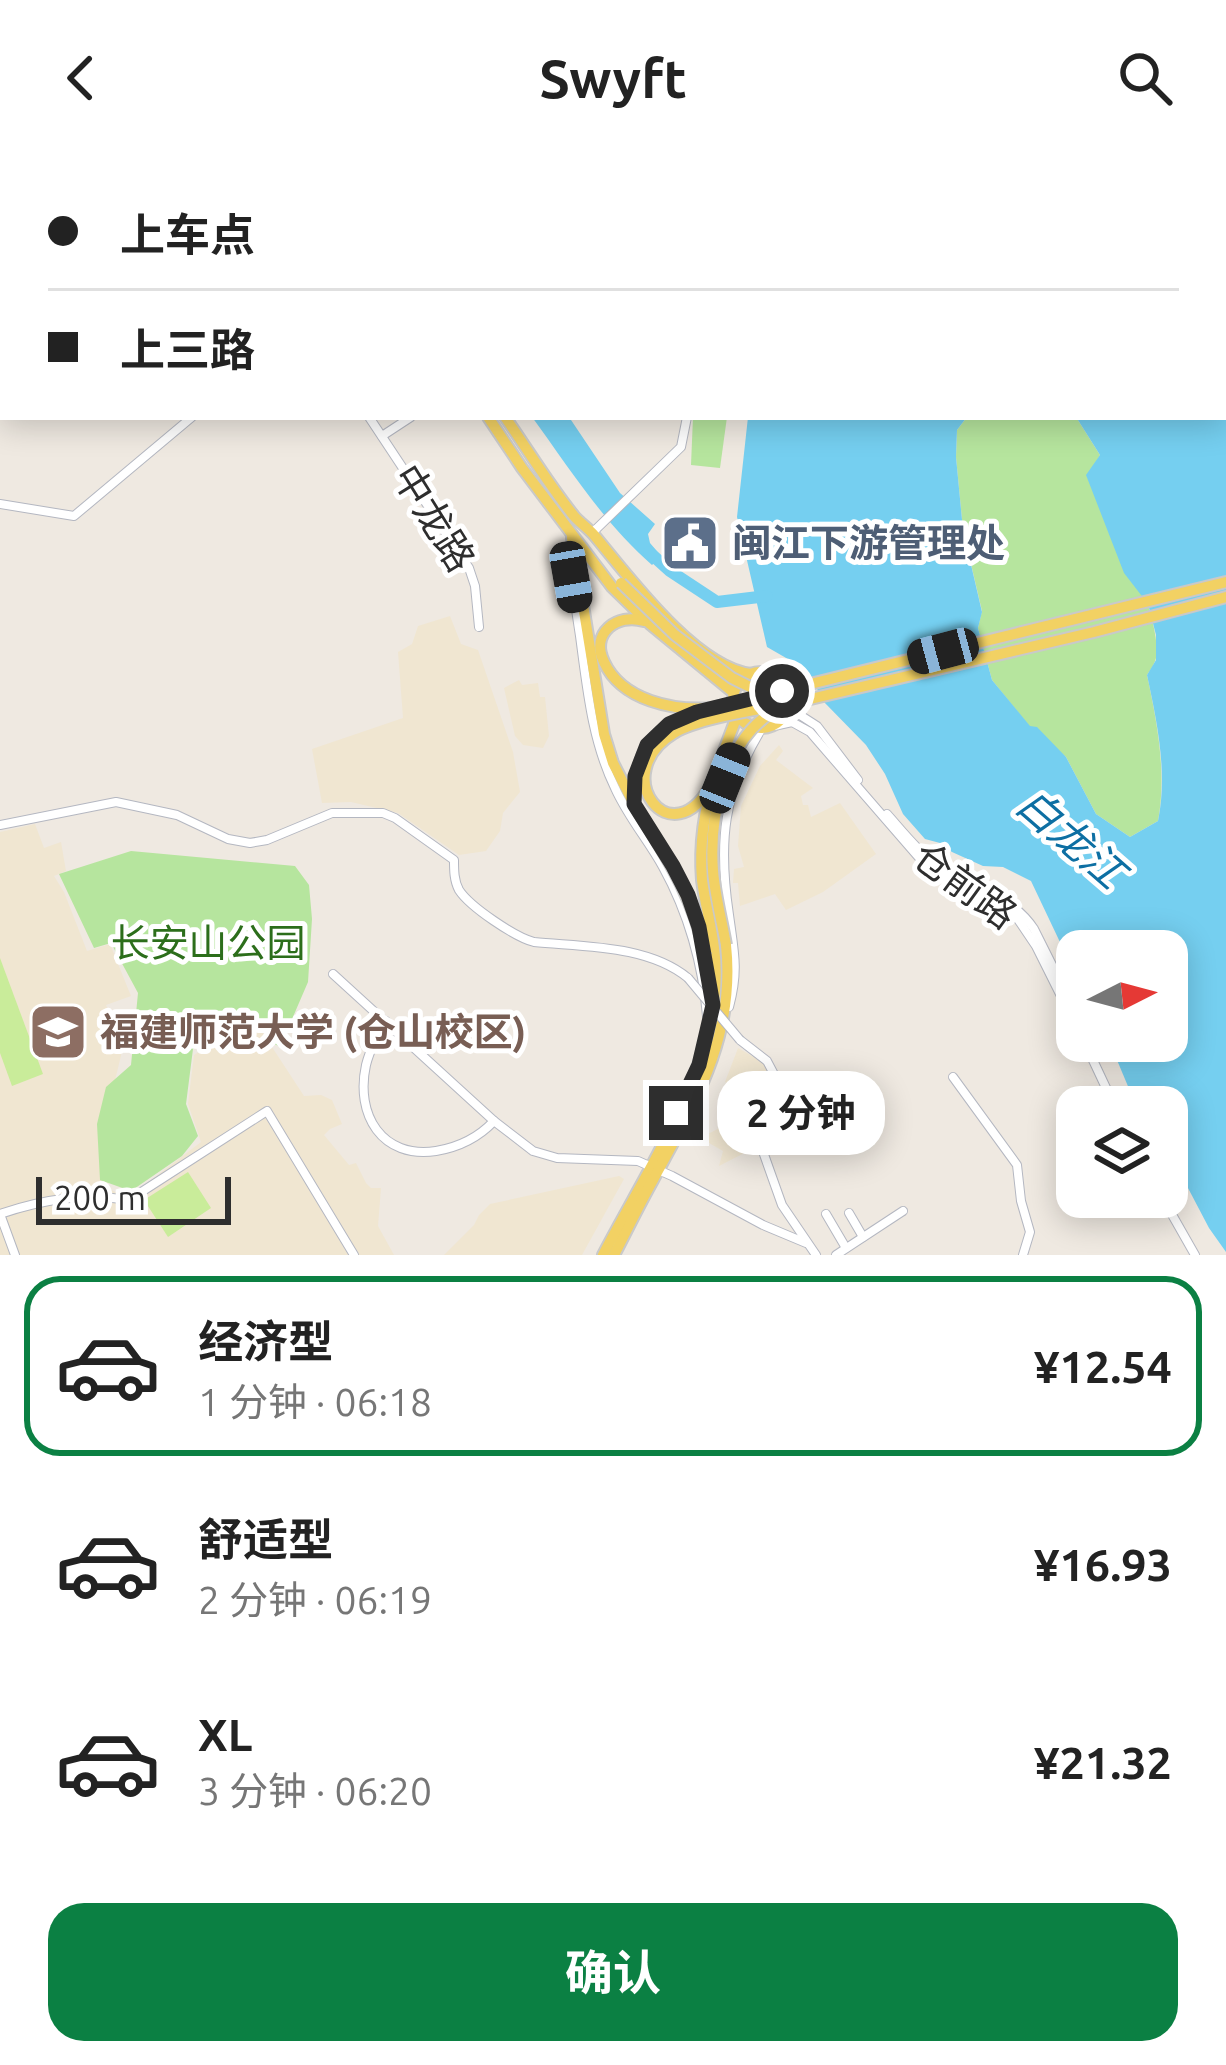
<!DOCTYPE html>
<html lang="zh">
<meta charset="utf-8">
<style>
:root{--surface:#fff;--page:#f2f2f2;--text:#222;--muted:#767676;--line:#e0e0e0;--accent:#0b8043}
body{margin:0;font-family:Ubuntu,"Noto Sans SC",sans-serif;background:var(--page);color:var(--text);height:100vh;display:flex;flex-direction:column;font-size:45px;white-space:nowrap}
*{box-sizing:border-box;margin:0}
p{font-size:39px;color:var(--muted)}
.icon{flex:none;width:66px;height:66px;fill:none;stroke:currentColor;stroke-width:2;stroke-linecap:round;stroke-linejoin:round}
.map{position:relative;height:1099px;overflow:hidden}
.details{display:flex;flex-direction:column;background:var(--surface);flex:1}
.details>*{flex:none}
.banner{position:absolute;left:0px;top:0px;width:1227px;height:264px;box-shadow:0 6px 30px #0003;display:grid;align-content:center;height:264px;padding:0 48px;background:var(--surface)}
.needle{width:78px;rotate:84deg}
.tools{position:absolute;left:1056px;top:774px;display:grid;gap:24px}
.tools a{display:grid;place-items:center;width:132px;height:132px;border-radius:24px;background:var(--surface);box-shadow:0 6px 30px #0003;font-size:60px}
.scale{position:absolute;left:36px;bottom:30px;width:195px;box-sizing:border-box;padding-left:12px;border:6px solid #2e2e2e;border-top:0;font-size:33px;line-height:42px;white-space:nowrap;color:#2e2e2e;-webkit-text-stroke:9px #fff;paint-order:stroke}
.end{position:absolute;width:54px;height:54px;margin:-27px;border:15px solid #2e2e2e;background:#fff;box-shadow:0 0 0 6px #fff}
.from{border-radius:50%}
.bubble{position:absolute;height:84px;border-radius:36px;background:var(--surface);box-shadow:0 6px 30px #0003;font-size:39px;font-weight:700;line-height:84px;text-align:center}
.car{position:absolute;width:36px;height:72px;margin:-36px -18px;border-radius:15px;box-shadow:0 0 9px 3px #0007;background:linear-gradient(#222 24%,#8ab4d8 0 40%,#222 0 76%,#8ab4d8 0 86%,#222 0)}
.banner b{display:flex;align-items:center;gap:42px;height:114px;font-size:45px}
.banner b+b{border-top:3px solid var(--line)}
.banner i{width:30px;height:30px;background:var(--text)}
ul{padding:21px 0 0;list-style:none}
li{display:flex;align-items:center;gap:36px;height:180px;margin:0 24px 18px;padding:0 24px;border:6px solid transparent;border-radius:36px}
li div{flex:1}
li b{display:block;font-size:45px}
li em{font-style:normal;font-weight:700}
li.active{border-color:var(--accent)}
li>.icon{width:108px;height:108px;stroke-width:1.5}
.cta{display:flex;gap:24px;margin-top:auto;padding:24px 48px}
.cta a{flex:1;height:138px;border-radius:36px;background:var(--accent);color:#fff;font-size:48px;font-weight:700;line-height:138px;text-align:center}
header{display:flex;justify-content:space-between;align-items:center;height:156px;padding:0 48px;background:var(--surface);font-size:54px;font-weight:700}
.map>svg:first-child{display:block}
.education{fill:#f0e6d1}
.green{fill:#b6e59e}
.pitch{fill:#c9ec9a}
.water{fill:#75cff0}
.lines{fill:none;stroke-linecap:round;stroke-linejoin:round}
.river{stroke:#75cff0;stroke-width:12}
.minor-casing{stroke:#b4b7c1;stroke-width:10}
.major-casing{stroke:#c9c9c9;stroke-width:14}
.minor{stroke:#fff;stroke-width:8}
.major{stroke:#f2d163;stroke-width:10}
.minor-bridge-casing{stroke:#b4b7c1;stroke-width:10;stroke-linecap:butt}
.major-bridge-casing{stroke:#c9c9c9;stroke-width:14;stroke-linecap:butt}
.minor-bridge{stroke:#fff;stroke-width:8}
.major-bridge{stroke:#f2d163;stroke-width:10}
.route{stroke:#2e2e2e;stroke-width:15}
.labels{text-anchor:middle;stroke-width:10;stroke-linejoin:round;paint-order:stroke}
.street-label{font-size:39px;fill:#2e2e2e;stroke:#fff}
.service-label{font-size:39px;font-weight:bold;fill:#4e5e75;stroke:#fff;text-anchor:start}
.park-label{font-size:39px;fill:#2c6e1b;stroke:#fff}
.education-label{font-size:39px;font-weight:bold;fill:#785e54;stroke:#fff;text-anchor:start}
.water-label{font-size:42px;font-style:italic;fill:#0d6fa3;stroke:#fff}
</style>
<header><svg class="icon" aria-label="back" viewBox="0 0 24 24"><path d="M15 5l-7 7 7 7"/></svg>Swyft<svg class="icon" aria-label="search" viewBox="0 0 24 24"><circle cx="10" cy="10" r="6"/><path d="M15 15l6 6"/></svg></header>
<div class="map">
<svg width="1226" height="1099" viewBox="0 0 1226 1099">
<rect width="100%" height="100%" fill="#efe9e1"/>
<g class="education">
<polygon points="450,460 461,488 478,494 513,596 520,636 503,657 500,675 486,695 459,699 398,657 351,646 322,647 312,593 403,562 398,496 412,488 418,470"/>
<polygon points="519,524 522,529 538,527 540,541 545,541 549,580 543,592 523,589 515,580 504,532"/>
<polygon points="779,589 783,595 776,604 813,632 801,640 803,649 808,649 811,661 840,647 876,698 823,736 786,754 775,738 740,750 738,727 733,727 734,713 744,711 738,690 741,650 760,610"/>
<polygon points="35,668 44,692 61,686 66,715 54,720 64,736 87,795 110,788 131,840 106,849 123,891 102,979 108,1032 117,1037 138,1034 201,986 188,948 194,899 253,862 304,940 321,939 332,944 342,968 330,973 324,979 349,1009 356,1007 366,1027 371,1032 381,1032 378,1070 394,1099 0,1099 0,676"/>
<polygon points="738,892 761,905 767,913 774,936 766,961 750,967 756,991 719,1010 723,995 704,984 694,987 698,979 708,978 727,968 741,934 725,926"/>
<polygon points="619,1020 624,1023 582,1099 444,1099 474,1069 479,1059 490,1048"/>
</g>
<g class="green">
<polygon points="693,261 727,261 720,312 691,309"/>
<path d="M967,261H1076L1100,299L1094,311C1109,350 1164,466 1156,502C1155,507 1150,515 1147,519C1157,566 1167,617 1158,665L1130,681L1096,658L1066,601L1030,571L992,524L978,472L982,455L963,374L956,301L957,274Z"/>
<polygon points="131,695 295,710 309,729 312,763 308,826 280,891 271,886 254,859 193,893 186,948 198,980 182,1000 131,1035 100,1024 97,968 106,931 131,909 138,837 111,787 94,792 59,718"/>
</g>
<g class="pitch">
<polygon points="0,802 43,918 12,930 0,897"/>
<polygon points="188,1016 211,1052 168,1081 144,1044"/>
</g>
<g class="water">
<path d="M780,0H1226V1096L1209,1072L1167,992V951H1145L1142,946L1135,947L1109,885H1167V795H1077V822L1031,725L1003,711L983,710L952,696L940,687L925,683L903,658L885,618L866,589L824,546L807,514L767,491L737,361L748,261H967L957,274L956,301L963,374L982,456L978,472L992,524L1030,570L1037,571L1066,601L1096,658L1130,681L1158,665C1168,617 1157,566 1147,519L1156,504V479L1148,448L1124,417L1086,319L1100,299L1076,261H1224V3H779Z"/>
<path d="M532,261H569L620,337L655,368L648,378L650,387L661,400L652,409C603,366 570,313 532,261Z"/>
</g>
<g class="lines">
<polyline class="river" points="649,396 670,415 717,446 767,440"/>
<defs>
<g id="minor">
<polyline points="157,0 158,3"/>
<polyline points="123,3 129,0"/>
<polyline points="453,3 456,0"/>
<polyline points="691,3 692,0"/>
<polyline points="712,3 712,0"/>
<polyline points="0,50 3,56"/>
<polyline points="369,261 469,412 475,430 479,471"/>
<polyline points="382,280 411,261"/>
<polyline points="0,348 74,360 192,261"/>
<polyline points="592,377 681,291 687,261"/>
<path d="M571,398C571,426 576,453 580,480C587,532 592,585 615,632C628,661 648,684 663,711C688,756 703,809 707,860"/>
<polyline points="789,552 817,570 858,624"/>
<polyline points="774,570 792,566 810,576 921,704 949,723 1013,756 1036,790 1077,872"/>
<path d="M887,658C904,677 919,697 941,711C973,732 1012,739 1034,773L1077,859"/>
<path d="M0,669L116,646L177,659L228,683L250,687L267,684L332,657H383L395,662L454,704C454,714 454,725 459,734C470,751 515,781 534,786C584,791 648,789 688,822"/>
<polyline points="333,818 494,965 533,995 557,1002 638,1005 672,1020 763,1069 806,1087"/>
<path d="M729,851C739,814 734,796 729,759C718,686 723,636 762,572"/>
<path d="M386,865C378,879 370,893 366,909C355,959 382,1003 436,995C460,991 478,982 494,965"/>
<polyline points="740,884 767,905 776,922 778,937 763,979 761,990 782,1049 816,1099"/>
<polyline points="1084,885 1115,951"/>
<polyline points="953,921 1017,1009 1021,1045 1030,1076 1023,1099"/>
<polyline points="1162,1041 1195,1099"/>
<polyline points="849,1057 863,1081"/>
<path d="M0,1058C44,1043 84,1037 129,1044L267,955L354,1099"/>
<polyline points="0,1058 15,1099"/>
<polyline points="826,1058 846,1092"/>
<polyline points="836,1099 903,1055"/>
</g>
<g id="major">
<polyline points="239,0 245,3"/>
<polyline points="264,0 270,3"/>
<polyline points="488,261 522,312 612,431 650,468 734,537"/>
<path d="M505,261C528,294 549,329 574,360C580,367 588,372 594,379C629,421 695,511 751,518"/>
<polyline points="572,382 604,578 613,607 634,648"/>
<path d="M644,465C617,457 590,477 604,506C622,545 674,555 712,552"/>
<circle cx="761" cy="544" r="28"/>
<polyline points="798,531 1226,426"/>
<polyline points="802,545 1094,476 1226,441"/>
<polyline points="716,616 737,560"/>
<path d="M634,644C636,595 650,573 697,556"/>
<polyline points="705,799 710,833"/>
<path d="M603,1099C648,1012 729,894 714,792"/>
<path d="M614,1099C627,1074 639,1049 653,1024C694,948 736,880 726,789"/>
</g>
</defs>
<use href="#minor" class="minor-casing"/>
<use href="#major" class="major-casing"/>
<use href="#minor" class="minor"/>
<use href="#major" class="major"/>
<defs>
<polyline id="minor-bridge" points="688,822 740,884"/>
<g id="major-bridge">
<polyline points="621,427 675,479 732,522 752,532 773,534 798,531"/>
<polyline points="712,552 772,538"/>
<path d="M712,627C672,704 606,618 674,577C699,561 770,552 802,545"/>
<path d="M634,648C664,697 694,741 705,799"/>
<path d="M726,789C722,765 715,740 713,715C709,661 724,584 774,555"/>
<path d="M714,792C711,769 705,747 702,724C699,688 705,650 716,616"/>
</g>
</defs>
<use href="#minor-bridge" class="minor-bridge-casing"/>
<use href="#major-bridge" class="major-bridge-casing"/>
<use href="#minor-bridge" class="minor-bridge"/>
<use href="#major-bridge" class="major-bridge"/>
</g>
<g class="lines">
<polyline class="route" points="676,957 699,909 713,849 699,771 688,739 673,710 634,648 635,620 647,589 669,568 697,556 782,535"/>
</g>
<defs>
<symbol id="civic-square" viewBox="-11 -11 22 22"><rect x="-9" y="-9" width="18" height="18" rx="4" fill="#5c6f8a" stroke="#fff"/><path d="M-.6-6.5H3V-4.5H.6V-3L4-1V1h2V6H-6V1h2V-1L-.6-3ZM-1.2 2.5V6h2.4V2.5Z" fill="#fff"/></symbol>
<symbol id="university-square" viewBox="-11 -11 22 22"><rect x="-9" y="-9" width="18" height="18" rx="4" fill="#8d6e63" stroke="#fff"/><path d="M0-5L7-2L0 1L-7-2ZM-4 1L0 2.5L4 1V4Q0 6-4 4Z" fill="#fff"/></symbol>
</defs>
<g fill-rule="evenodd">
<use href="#civic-square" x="657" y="354" width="66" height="66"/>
<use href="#university-square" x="25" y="843" width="66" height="66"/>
</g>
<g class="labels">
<g class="street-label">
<text transform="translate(434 362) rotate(58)" y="14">中龙路</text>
<text transform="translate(965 729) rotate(36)" y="14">仓前路</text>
</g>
<g class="service-label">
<text x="732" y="401">闽江下游管理处</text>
</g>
<g class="park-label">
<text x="208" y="801">长安山公园</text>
</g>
<g class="education-label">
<text x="100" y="890">福建师范大学 (仓山校区)</text>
</g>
<g class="water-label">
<text transform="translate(1071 682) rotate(41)" y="15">白龙江</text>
</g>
</g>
</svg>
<div class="tools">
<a><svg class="needle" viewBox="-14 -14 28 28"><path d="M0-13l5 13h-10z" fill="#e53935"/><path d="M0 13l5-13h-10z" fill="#767676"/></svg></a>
<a><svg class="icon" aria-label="layers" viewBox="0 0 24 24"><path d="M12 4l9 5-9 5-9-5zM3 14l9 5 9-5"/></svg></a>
</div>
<div class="scale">200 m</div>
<i class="end from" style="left:782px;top:535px"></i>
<i class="end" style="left:676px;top:957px"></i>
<div class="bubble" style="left:717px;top:915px;width:168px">2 分钟</div>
<i class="car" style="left:571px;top:421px;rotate:170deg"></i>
<i class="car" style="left:943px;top:495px;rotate:255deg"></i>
<i class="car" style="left:725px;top:622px;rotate:22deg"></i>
<div class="banner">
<b><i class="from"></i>上车点</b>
<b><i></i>上三路</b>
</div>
</div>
<section class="details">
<ul>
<li class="active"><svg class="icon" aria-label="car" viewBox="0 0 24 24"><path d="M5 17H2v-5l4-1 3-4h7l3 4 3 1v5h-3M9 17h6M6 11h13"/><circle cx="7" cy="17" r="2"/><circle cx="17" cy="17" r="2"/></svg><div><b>经济型</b><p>1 分钟 · 06:18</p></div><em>¥12.54</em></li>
<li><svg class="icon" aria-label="car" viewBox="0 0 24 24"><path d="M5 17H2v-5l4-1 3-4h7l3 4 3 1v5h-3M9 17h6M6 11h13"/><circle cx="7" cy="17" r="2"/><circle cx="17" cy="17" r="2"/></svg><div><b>舒适型</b><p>2 分钟 · 06:19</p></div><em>¥16.93</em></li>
<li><svg class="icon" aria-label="car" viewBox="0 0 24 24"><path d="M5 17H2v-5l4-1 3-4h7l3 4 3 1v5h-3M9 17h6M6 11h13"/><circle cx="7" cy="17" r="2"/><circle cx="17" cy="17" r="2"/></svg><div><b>XL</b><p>3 分钟 · 06:20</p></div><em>¥21.32</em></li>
</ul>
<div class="cta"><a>确认</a></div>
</section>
